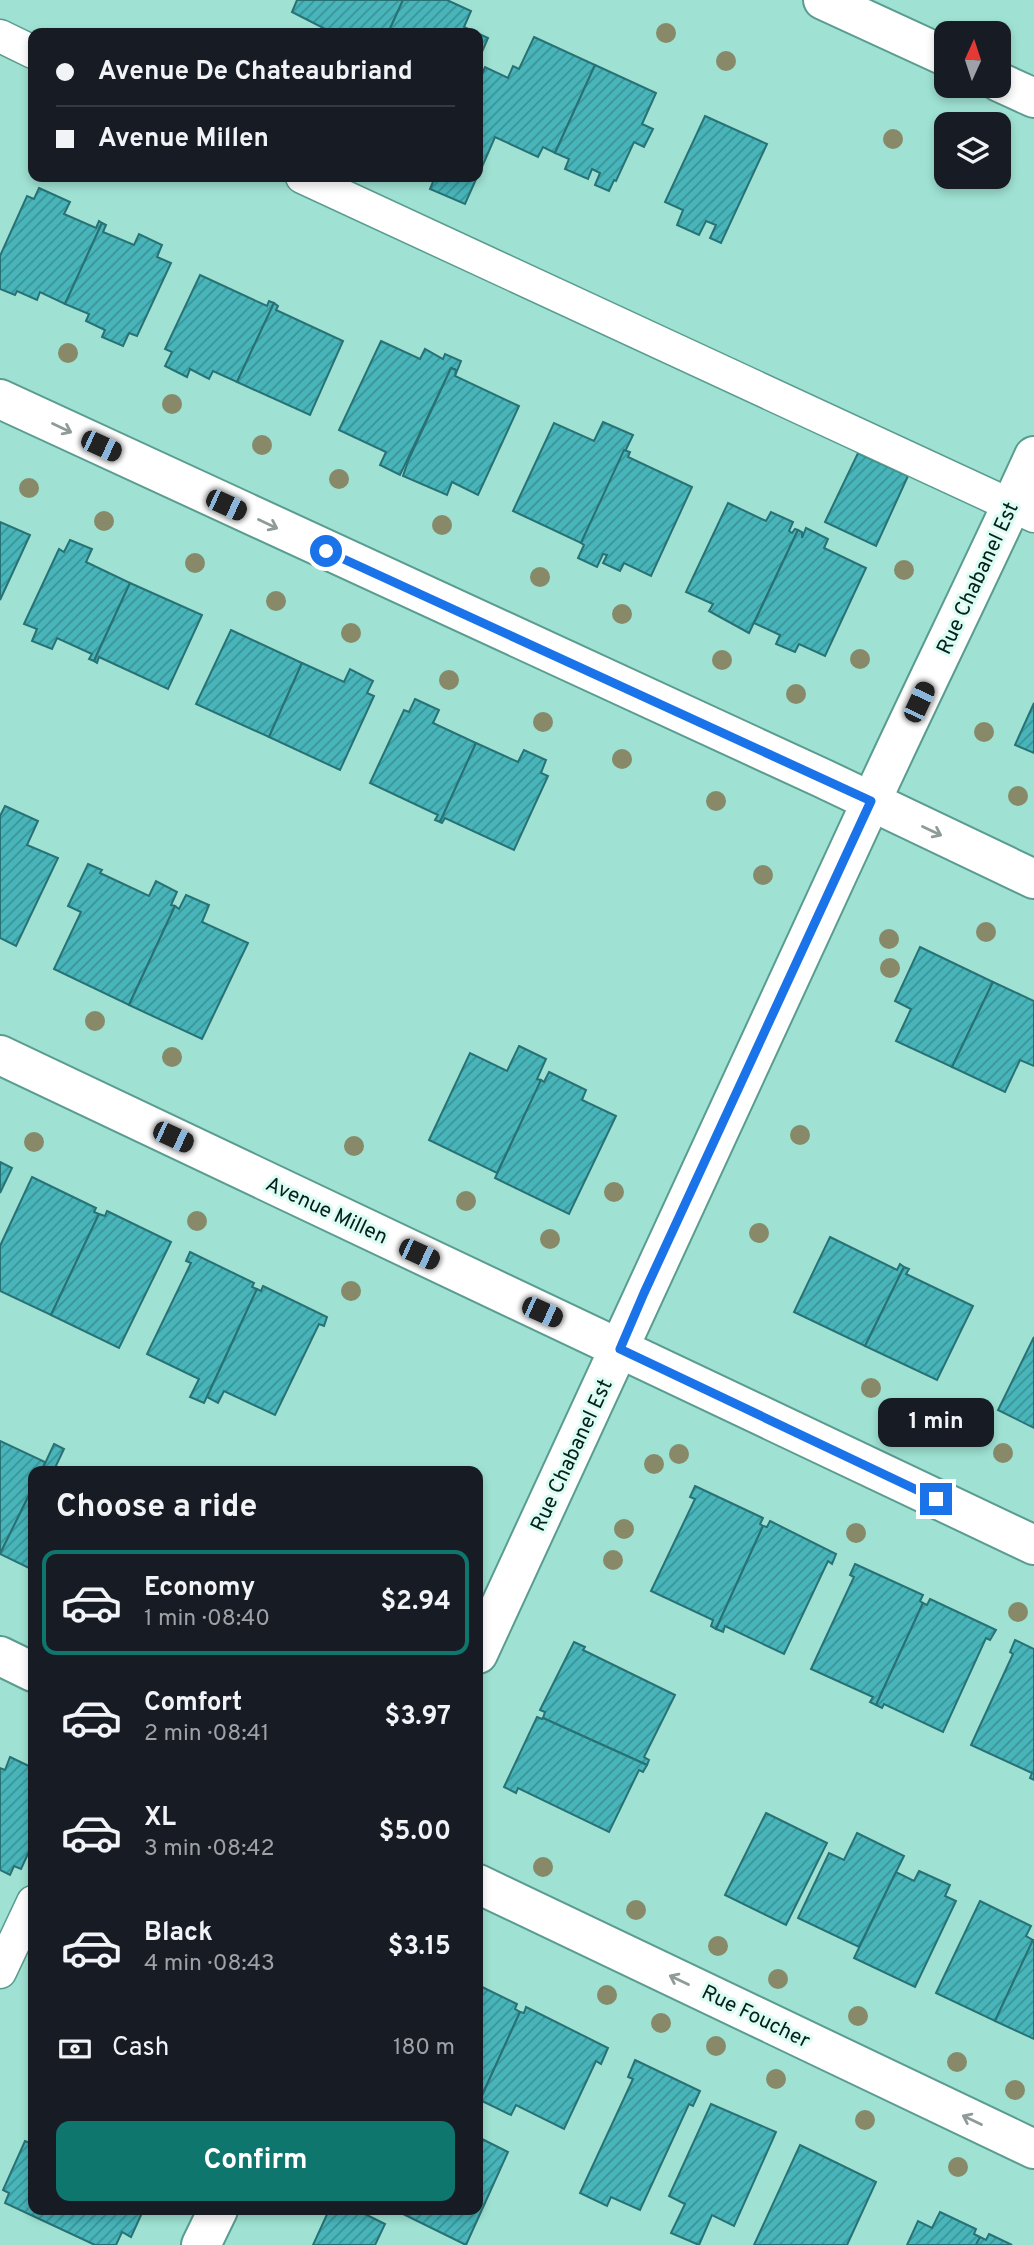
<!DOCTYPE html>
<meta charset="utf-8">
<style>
:root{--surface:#171b24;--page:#20242c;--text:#f1f3f6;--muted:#9ea1a6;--line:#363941;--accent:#0f766e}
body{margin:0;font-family:Overpass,sans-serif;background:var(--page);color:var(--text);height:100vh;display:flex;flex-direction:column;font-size:26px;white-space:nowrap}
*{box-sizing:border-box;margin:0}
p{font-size:23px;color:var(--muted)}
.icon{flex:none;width:38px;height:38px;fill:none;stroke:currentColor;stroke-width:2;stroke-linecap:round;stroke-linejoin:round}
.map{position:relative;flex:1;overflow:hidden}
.side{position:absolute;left:28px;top:1466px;width:455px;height:749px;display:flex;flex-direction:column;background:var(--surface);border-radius:14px;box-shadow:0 4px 10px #0003}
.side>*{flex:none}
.hud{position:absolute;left:28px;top:28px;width:455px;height:154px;border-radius:14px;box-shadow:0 4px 10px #0003;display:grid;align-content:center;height:154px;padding:0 28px;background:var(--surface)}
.needle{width:46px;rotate:3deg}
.controls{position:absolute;left:934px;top:21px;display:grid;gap:14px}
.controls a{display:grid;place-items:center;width:77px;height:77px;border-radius:14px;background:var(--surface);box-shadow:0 4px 10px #0003;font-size:35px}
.end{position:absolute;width:32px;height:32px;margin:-16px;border:9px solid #1a73e8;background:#fff;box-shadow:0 0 0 4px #fff}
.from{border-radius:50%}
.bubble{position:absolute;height:49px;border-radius:14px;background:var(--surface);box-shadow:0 4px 10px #0003;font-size:23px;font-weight:700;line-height:49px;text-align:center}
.car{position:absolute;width:21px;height:42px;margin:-21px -10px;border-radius:9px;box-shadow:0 0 5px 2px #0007;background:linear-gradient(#222 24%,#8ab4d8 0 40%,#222 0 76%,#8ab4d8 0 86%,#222 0)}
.hud b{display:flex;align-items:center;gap:24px;height:66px;font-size:26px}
.hud b+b{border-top:2px solid var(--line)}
.hud i{width:18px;height:18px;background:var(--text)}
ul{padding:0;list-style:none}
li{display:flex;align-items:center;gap:21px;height:105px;margin:0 14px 10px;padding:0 14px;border:4px solid transparent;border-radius:14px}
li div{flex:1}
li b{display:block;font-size:26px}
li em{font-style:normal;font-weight:700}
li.active{border-color:var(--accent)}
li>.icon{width:63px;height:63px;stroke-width:1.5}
h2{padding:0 28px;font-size:32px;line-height:84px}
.pay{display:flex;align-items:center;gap:18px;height:77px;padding:0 28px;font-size:26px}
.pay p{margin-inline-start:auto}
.action{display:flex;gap:14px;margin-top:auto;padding:14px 28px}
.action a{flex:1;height:80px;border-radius:14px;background:var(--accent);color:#fff;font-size:28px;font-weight:700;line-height:80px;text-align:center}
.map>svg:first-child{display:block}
.building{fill:url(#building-hatch);stroke:#287275;stroke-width:2}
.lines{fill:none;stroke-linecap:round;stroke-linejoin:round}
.service-casing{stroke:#5a9c8f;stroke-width:35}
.minor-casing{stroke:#5a9c8f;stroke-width:42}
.secondary-casing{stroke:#5a9c8f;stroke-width:42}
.service{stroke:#fff;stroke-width:32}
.minor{stroke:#fff;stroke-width:38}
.secondary{stroke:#fff;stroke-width:38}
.tree{fill:#878968}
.oneway{stroke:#8e9b98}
.route{stroke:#1a73e8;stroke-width:9}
.labels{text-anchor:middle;stroke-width:6;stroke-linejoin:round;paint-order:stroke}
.street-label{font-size:21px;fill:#04201b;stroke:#dbfcf3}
</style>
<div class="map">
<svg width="1034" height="2245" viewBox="0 0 1034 2245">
<defs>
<pattern id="building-hatch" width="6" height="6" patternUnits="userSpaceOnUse" patternTransform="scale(1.75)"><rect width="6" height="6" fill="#48b5ba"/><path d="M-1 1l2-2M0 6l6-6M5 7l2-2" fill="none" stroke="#3a9396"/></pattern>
</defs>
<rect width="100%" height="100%" fill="#9fe2d3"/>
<g class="building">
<polygon points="297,0 403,0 388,33 333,33 292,12"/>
<polygon points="403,0 447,0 471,11 464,27 488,38 478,61 478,33 388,33"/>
<polygon points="534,37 595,65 555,153 543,147 538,157 495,137 478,176 478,84 485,67 508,78 513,66 519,69"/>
<polygon points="595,65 656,93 642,124 653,129 644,147 634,142 616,181 614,180 609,191 595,185 600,173 592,169 588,179 565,169 569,159 555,153"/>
<polygon points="705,116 767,144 721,243 710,238 716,225 706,221 699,235 677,225 683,210 665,202"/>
<polygon points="435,177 477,177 465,204 430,189"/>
<polygon points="39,188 70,202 64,214 96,228 99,221 102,223 65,304 40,292 37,300 17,291 15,295 0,289 0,256 27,196 34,199"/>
<polygon points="102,223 106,225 103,232 134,245 139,234 162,245 157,257 171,263 137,336 129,333 123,346 102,337 105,330 86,321 89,314 65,304"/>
<polygon points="200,275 267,306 269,301 274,303 237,382 213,371 209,379 190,369 187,377 165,366 172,352 165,349"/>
<polygon points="274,303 278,306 276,310 343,341 310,415 237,382"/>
<polygon points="381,341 420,359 425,349 443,359 445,354 461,361 455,376 456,370 451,368 400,475 380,465 386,452 339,430"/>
<polygon points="451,368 456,370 455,376 519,406 478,495 452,482 447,495 403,476 408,461"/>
<polygon points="603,422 633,435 581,543 513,511 554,423 594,441"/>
<polygon points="624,450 630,452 628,457 692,487 651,576 624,563 620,571 603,563 607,555 603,554 597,567 578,558 584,545 581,543"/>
<polygon points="858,453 908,476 876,546 825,522"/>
<polygon points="728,503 766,521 771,512 793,522 789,531 792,533 795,529 798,530 749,633 709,611 713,604 686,592"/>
<polygon points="0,522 30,535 0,600"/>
<polygon points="806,528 828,539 824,548 866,568 825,656 799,644 795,652 776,644 780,635 754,623 798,530 802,532 802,538"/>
<polygon points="70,540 92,549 86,562 130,583 94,661 89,659 92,654 57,638 52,649 32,641 37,629 24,624 59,549 64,552"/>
<polygon points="130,583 202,615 168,689 99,657 97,663 94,661"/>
<polygon points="231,630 302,663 269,737 196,704"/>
<polygon points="302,663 344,682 350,669 373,681 367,693 374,696 340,770 269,737"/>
<polygon points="415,699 439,710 433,723 476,743 440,822 435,820 438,815 370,783 404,710 409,712"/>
<polygon points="1034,703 1034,753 1015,745"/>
<polygon points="476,743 518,762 524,750 546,760 541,773 548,776 514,850 445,818 442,823 440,822"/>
<polygon points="5,806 38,821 27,845 58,858 16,946 0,938 0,816"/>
<polygon points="88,864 102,870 100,873 149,896 156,881 177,892 171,905 175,906 174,908 129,1005 54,969 81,912 68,906"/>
<polygon points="186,895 209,905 202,922 248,943 202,1039 129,1005 175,906 179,909"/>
<polygon points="920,947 993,982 952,1067 896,1041 911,1009 895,1001"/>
<polygon points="993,982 1034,1001 1034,1066 1020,1060 1005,1092 952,1067"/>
<polygon points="519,1046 546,1059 537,1079 541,1080 539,1085 497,1173 429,1140 470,1053 507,1071"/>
<polygon points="549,1072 586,1090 582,1100 616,1116 569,1214 495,1178 541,1080 544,1082"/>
<polygon points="0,1162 12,1168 0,1193"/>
<polygon points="32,1177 96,1208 94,1212 99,1214 51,1315 0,1291 0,1246"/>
<polygon points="107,1211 171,1242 119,1348 51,1315 99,1214 105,1216"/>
<polygon points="830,1237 897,1270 900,1264 904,1267 865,1346 794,1312"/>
<polygon points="190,1252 254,1283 252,1287 257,1289 204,1403 190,1397 199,1379 147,1354 191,1263 186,1261"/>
<polygon points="904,1267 909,1269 906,1274 973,1306 937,1380 865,1346"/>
<polygon points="263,1286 327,1317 324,1326 319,1324 275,1415 224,1391 218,1403 207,1397 257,1289 261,1291"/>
<polygon points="1034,1337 1034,1428 998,1410"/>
<polygon points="0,1441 45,1462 41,1472 33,1472 33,1487 0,1554"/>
<polygon points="54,1444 64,1449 53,1472 41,1472"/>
<polygon points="695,1486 763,1518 760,1524 763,1526 716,1629 711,1626 713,1620 651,1591 695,1499 690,1497"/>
<polygon points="33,1487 33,1570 0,1554"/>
<polygon points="770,1521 836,1554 832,1564 828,1561 784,1654 725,1626 723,1632 716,1629 763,1526 767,1527"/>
<polygon points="855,1564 923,1595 920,1601 923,1603 876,1705 870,1702 873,1697 811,1669 854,1577 850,1575"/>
<polygon points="930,1599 996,1630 990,1640 986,1638 943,1732 884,1704 882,1708 876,1705 923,1603 927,1605"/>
<polygon points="1015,1640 1034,1649 1034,1780 1030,1778 1032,1773 971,1745 1013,1654 1010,1652"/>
<polygon points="574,1642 585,1647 583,1650 675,1695 644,1757 649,1760 647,1765 543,1718 545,1712 540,1710"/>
<polygon points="537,1717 542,1719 543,1718 647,1765 643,1772 639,1770 609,1832 518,1788 516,1793 504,1787"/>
<polygon points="10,1757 33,1768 33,1843 21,1869 14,1866 10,1875 0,1870 0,1768 5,1770"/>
<polygon points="766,1813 827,1843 786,1925 725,1895"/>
<polygon points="857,1833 904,1856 859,1947 798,1918 829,1853 844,1860"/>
<polygon points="919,1871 950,1885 945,1896 956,1901 915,1987 854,1958 896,1872 914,1881"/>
<polygon points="980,1901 1031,1926 1026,1936 1033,1940 995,2021 936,1993"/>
<polygon points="1033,1940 1034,1940 1034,2039 995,2021"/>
<polygon points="478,1985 517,2004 515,2009 520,2012 480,2100 478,2099"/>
<polygon points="526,2007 608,2048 601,2064 596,2061 564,2129 516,2105 511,2115 480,2100 520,2012 524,2013"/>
<polygon points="635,2060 700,2091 693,2106 689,2104 640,2210 611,2197 607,2206 580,2193 633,2079 628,2077"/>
<polygon points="711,2104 776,2132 734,2226 712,2215 699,2245 671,2233 685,2204 669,2196"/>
<polygon points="478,2137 508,2152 466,2245 395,2210 478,2210"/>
<polygon points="25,2141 32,2144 33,2142 33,2210 137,2210 142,2213 131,2237 122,2232 116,2245 95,2245 5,2203 9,2193 3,2190"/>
<polygon points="800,2145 876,2182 847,2245 754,2245"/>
<polygon points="329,2210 357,2210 385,2224 375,2245 313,2245"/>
<polygon points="940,2212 976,2229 974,2234 980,2237 976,2245 907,2245 918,2221 932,2228"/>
<polygon points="989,2234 1012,2245 976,2245 980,2237 986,2240"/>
</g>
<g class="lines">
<defs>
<g id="service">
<polyline points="0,36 33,52"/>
<polyline points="302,177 1034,516"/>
<polyline points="0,1972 33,1902"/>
</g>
<g id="minor">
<polyline points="0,399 822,778 1034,879"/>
<polyline points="0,1055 1034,1545"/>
<path d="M478,1654C610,1371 739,1087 870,804C924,687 981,572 1034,456"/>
<polyline points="0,1656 33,1672"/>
<polyline points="478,1884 1034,2149"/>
<polyline points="201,2245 218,2210"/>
</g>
<g id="secondary">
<polyline points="823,0 947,57"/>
<polyline points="999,82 1034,98"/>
</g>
</defs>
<use href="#service" class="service-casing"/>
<use href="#minor" class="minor-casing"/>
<use href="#secondary" class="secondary-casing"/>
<use href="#service" class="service"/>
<use href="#minor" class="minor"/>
<use href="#secondary" class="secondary"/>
</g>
<g class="tree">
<circle cx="666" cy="33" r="10"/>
<circle cx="726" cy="61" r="10"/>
<circle cx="893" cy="139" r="10"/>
<circle cx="68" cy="353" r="10"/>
<circle cx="172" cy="404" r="10"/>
<circle cx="262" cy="445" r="10"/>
<circle cx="339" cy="479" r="10"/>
<circle cx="29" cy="488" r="10"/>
<circle cx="104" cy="521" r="10"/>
<circle cx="442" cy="525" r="10"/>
<circle cx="195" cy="563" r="10"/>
<circle cx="904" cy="570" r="10"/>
<circle cx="540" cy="577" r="10"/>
<circle cx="276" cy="601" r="10"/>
<circle cx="622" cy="614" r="10"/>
<circle cx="351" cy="633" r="10"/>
<circle cx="860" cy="659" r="10"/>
<circle cx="722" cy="660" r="10"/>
<circle cx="449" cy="680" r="10"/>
<circle cx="796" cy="694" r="10"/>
<circle cx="543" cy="722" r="10"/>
<circle cx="984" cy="732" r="10"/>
<circle cx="622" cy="759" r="10"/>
<circle cx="1018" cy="796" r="10"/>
<circle cx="716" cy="801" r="10"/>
<circle cx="763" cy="875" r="10"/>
<circle cx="986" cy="932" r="10"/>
<circle cx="889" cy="939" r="10"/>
<circle cx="890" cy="968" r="10"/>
<circle cx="95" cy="1021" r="10"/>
<circle cx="172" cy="1057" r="10"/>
<circle cx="800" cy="1135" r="10"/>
<circle cx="34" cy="1142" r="10"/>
<circle cx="354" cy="1146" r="10"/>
<circle cx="614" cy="1192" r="10"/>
<circle cx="466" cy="1201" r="10"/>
<circle cx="197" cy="1221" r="10"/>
<circle cx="759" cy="1233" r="10"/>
<circle cx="550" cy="1239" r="10"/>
<circle cx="351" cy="1291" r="10"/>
<circle cx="871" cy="1388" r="10"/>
<circle cx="1003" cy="1453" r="10"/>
<circle cx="679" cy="1454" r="10"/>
<circle cx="654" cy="1464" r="10"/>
<circle cx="624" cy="1529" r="10"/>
<circle cx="856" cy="1533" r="10"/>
<circle cx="613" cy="1560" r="10"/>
<circle cx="1018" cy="1612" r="10"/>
<circle cx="543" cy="1867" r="10"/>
<circle cx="636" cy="1910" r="10"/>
<circle cx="718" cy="1946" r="10"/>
<circle cx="778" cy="1979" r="10"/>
<circle cx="607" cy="1995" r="10"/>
<circle cx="858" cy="2016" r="10"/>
<circle cx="661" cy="2023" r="10"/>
<circle cx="716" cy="2046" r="10"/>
<circle cx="957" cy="2062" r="10"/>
<circle cx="776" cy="2079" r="10"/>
<circle cx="1015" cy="2090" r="10"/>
<circle cx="865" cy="2120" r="10"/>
<circle cx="958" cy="2167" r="10"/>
</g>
<defs><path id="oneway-shaft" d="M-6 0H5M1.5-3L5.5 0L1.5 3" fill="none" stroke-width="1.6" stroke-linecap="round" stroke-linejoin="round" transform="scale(1.75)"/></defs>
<g class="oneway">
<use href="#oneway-shaft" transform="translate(62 428) rotate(25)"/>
<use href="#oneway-shaft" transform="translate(268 524) rotate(25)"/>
<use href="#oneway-shaft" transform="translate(932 831) rotate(25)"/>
<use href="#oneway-shaft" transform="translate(679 1980) rotate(-154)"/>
<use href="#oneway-shaft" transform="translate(972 2120) rotate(-154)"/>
</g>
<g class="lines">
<polyline class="route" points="326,551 871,801 644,1293 620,1349 936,1499"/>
</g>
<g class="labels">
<g class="street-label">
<text transform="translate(977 578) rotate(-65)" y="7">Rue Chabanel Est</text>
<text transform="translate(327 1210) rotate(25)" y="7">Avenue Millen</text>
<text transform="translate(571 1455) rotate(-65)" y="7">Rue Chabanel Est</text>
<text transform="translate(756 2016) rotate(26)" y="7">Rue Foucher</text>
</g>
</g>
</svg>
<div class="controls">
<a><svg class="needle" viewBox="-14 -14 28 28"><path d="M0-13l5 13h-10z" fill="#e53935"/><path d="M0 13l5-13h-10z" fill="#9ea1a6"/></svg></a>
<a><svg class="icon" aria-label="layers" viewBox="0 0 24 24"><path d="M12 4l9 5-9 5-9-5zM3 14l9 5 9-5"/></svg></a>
</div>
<i class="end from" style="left:326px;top:551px"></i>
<i class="end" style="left:936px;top:1499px"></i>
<div class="bubble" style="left:878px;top:1398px;width:116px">1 min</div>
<i class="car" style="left:101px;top:446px;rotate:115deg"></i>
<i class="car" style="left:226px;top:505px;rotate:115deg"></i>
<i class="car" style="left:919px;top:702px;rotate:25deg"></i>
<i class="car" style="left:173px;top:1137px;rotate:115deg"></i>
<i class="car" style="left:419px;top:1254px;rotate:115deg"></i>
<i class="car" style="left:542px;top:1312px;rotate:114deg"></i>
<div class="hud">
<b><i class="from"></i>Avenue De Chateaubriand</b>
<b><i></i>Avenue Millen</b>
</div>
<section class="side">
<h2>Choose a ride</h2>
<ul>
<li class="active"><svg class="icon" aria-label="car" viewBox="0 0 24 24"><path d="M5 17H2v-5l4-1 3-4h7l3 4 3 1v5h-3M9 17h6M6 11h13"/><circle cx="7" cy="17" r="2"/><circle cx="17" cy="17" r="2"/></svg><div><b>Economy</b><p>1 min · 08:40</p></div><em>$2.94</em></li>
<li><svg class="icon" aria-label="car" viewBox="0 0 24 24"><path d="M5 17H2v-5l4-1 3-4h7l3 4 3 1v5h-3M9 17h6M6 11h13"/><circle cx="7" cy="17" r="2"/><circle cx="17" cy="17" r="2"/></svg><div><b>Comfort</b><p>2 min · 08:41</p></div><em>$3.97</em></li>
<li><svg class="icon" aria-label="car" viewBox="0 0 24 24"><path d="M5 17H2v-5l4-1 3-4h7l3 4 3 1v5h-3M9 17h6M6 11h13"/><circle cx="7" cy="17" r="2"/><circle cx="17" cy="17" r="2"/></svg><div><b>XL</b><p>3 min · 08:42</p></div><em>$5.00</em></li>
<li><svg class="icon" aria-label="car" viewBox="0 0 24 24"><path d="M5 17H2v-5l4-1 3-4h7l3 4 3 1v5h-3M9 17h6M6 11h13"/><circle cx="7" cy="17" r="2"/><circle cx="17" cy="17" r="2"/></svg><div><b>Black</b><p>4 min · 08:43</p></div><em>$3.15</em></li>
</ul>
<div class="pay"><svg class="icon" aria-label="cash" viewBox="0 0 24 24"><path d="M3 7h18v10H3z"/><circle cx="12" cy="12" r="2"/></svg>Cash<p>180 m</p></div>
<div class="action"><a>Confirm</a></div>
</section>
</div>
